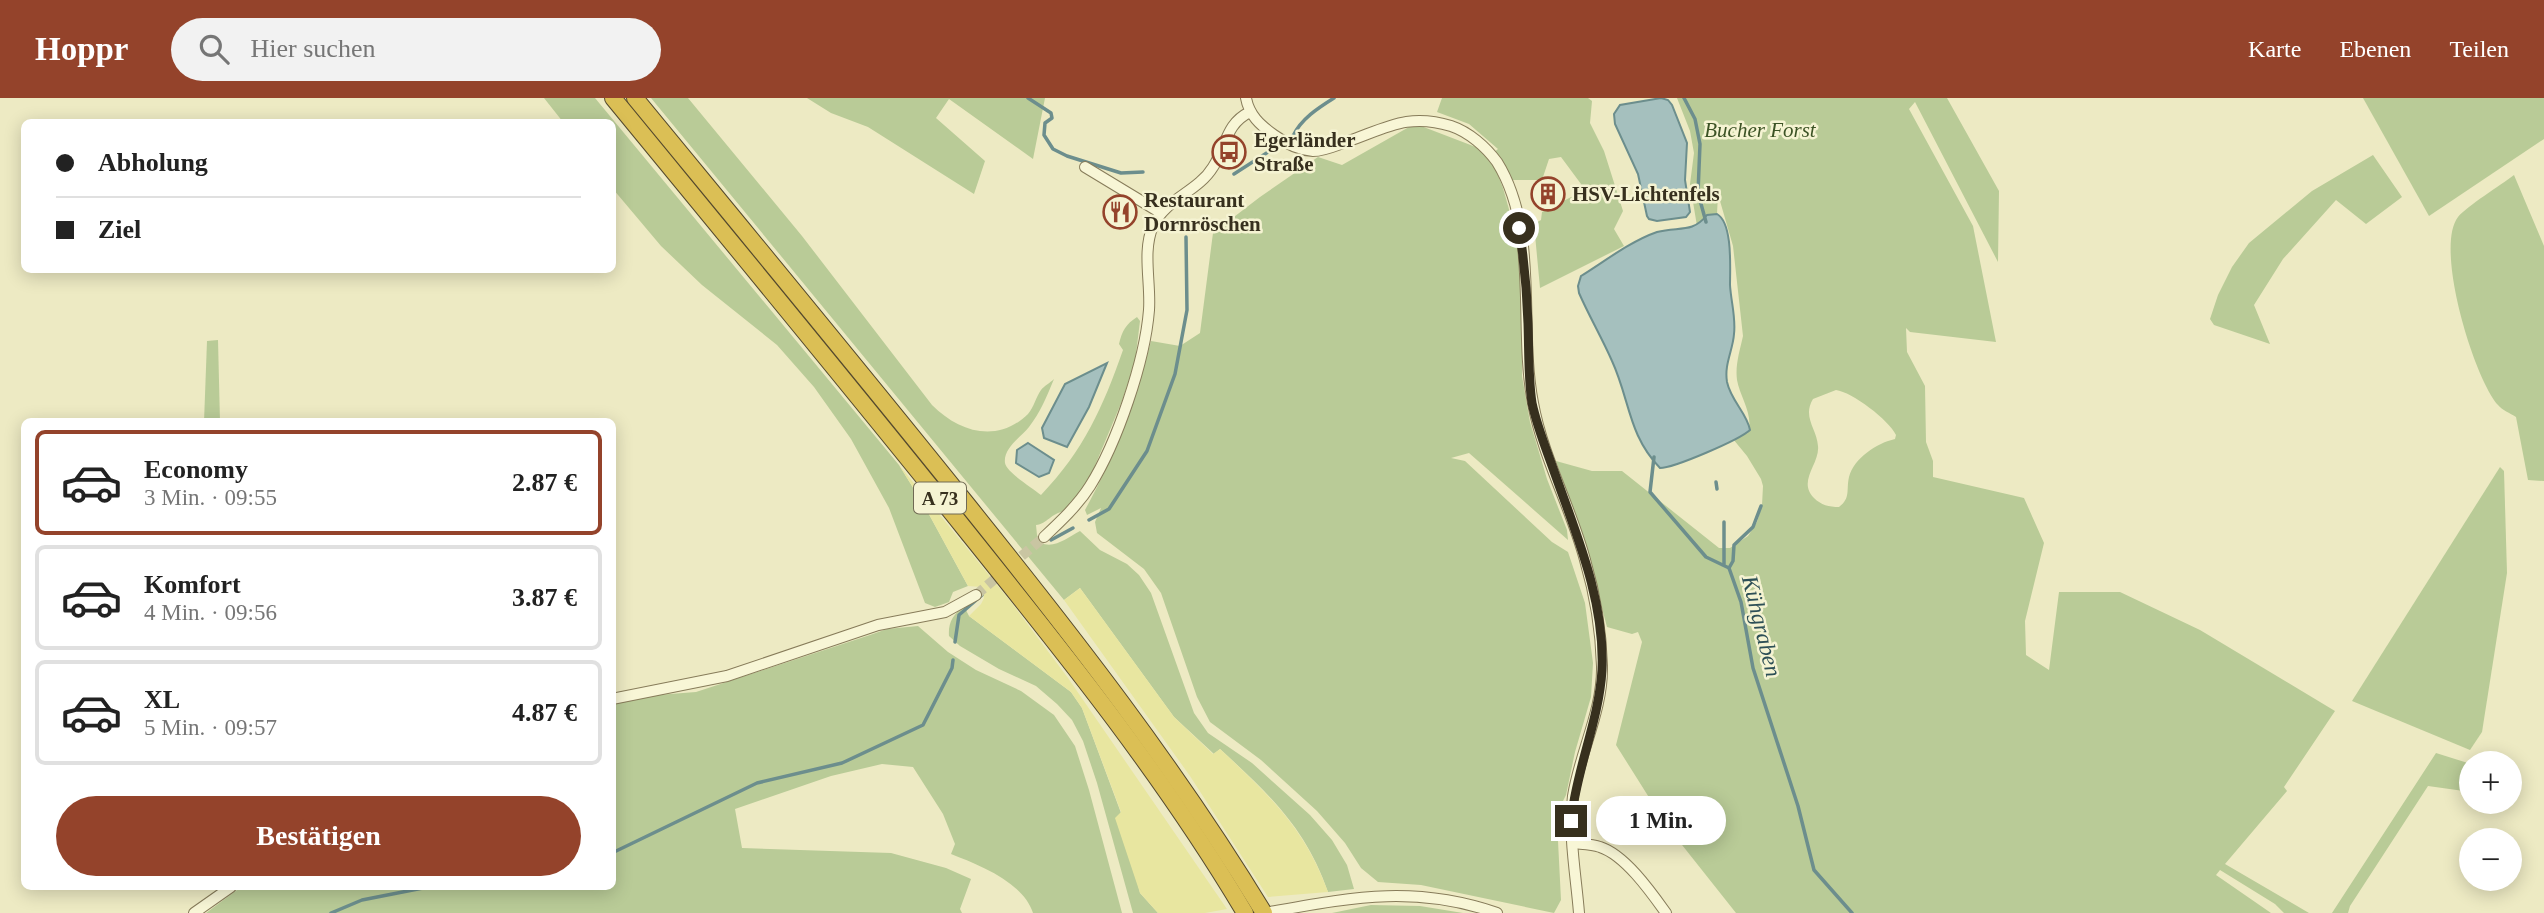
<!DOCTYPE html>
<html lang="de">
<meta charset="utf-8">
<style>
:root{--surface:#fff;--page:#f2f2f2;--text:#222;--muted:#767676;--line:#e0e0e0;--accent:#94432b}
body{margin:0;font-family:"Times New Roman",serif;background:var(--page);color:var(--text);height:100vh;display:flex;flex-direction:column;font-size:26px;white-space:nowrap}
*{box-sizing:border-box;margin:0}
p{font-size:23px;color:var(--muted)}
.icon{flex:none;width:38px;height:38px;fill:none;stroke:currentColor;stroke-width:2;stroke-linecap:round;stroke-linejoin:round}
.map{position:relative;flex:1;overflow:hidden}
.side{position:absolute;left:21px;top:320px;width:595px;height:472px;display:flex;flex-direction:column;background:var(--surface);border-radius:10px;box-shadow:0 4px 18px #0003}
.side>*{flex:none}
.banner{position:absolute;left:21px;top:21px;width:595px;height:154px;border-radius:10px;box-shadow:0 4px 18px #0003;display:grid;align-content:center;height:154px;padding:0 35px;background:var(--surface)}
.fabs{position:absolute;left:2459px;top:653px;display:grid;gap:14px}
.fabs a{display:grid;place-items:center;width:63px;height:63px;border-radius:50%;background:var(--surface);box-shadow:0 4px 18px #0003;font-size:35px}
.end{position:absolute;width:32px;height:32px;margin:-16px;border:9px solid #37301e;background:#fff;box-shadow:0 0 0 4px #fff}
.from{border-radius:50%}
.bubble{position:absolute;height:49px;border-radius:24px;background:var(--surface);box-shadow:0 4px 18px #0003;font-size:23px;font-weight:800;line-height:49px;text-align:center}
.banner b{display:flex;align-items:center;gap:24px;height:66px;font-size:26px}
.banner b+b{border-top:2px solid var(--line)}
.banner i{width:18px;height:18px;background:var(--text)}
ul{padding:12px 0 0;list-style:none}
li{display:flex;align-items:center;gap:21px;height:105px;margin:0 14px 10px;padding:0 21px;border:4px solid var(--line);border-radius:10px}
li div{flex:1}
li b{display:block;font-size:26px}
li em{font-style:normal;font-weight:800}
li.on{border-color:var(--accent)}
li>.icon{width:63px;height:63px;stroke-width:1.5}
.button{display:flex;gap:14px;margin-top:auto;padding:14px 35px}
.button a{flex:1;height:80px;border-radius:42px;background:var(--accent);color:#fff;font-size:28px;font-weight:800;line-height:80px;text-align:center}
header{display:flex;align-items:center;gap:42px;box-sizing:border-box;height:98px;padding:0 35px;background:var(--accent);color:#fff}
header strong{font-size:33px}
nav{display:flex;gap:38px;margin-inline-start:auto;font-size:24px}
.search{width:490px;height:63px;background:var(--page);display:flex;align-items:center;gap:18px;box-sizing:border-box;padding:0 24px;border-radius:38px;color:var(--muted);font-size:26px}
.map>svg:first-child{display:block}
.green{fill:#b9cb97;fill-rule:evenodd}
.sand{fill:#e8e6a0}
.water{fill:#a5c0be;stroke:#6c8e8d;stroke-width:2}
.lines{fill:none;stroke-linecap:round;stroke-linejoin:round}
.stream{stroke:#6c8e8d;stroke-width:3.5}
.minor-tunnel{stroke:#c9c5a2;stroke-width:10;stroke-dasharray:10 5;stroke-linecap:butt}
.minor-casing{stroke:#877c5a;stroke-width:12}
.highway-casing{stroke:#54492e;stroke-width:18}
.minor{stroke:#f8f6d6;stroke-width:10}
.highway{stroke:#dbbf55;stroke-width:16}
.route{stroke:#37301e;stroke-width:9}
.labels{text-anchor:middle;stroke-width:5;stroke-linejoin:round;paint-order:stroke}
.shield{fill:#f5f3d2;stroke:#706a54;stroke-width:2}
.shield-label{font-size:19px;font-weight:bold;fill:#37301e}
.park-label{font-size:21px;font-style:italic;fill:#3c5325;stroke:#f5f3d2}
.poi-label{font-size:21px;font-weight:bold;fill:#37301e;stroke:#f5f3d2;text-anchor:start}
.water-label{font-size:23px;font-style:italic;fill:#2d4f56;stroke:#f5f3d2}
</style>
<header>
<strong>Hoppr</strong>
<div class="search"><svg class="icon" aria-label="search" viewBox="0 0 24 24"><circle cx="10" cy="10" r="6"/><path d="M15 15l6 6"/></svg>Hier suchen</div>
<nav><a>Karte</a><a>Ebenen</a><a>Teilen</a></nav>
</header>
<div class="map">
<svg width="2544" height="815" viewBox="0 0 2544 815">
<rect width="100%" height="100%" fill="#edeac3"/>
<g class="green">
<polygon points="544,0 595,0 899,367 925,409 968,488 953,494 949,504 935,509 925,505 889,410 851,341 814,289 777,247 702,187 661,148 613,91 612,24 563,24"/>
<path d="M651,0H688L802,138L932,307C959,334 997,346 1028,316C1034,309 1036,299 1041,292C1044,288 1050,285 1054,281C1047,298 1040,315 1029,329C1021,339 1003,350 1005,365C1007,375 1033,390 1041,397C1084,352 1103,309 1123,252L1119,246C1122,233 1126,226 1137,219L1140,223L1135,264L1122,303L1089,382L1065,413C1051,415 1047,426 1036,427L1037,437L1041,445C1055,451 1068,439 1080,433L1100,452L1127,466L1139,477L1151,495L1194,615L1208,635L1252,665L1310,717L1332,742L1347,767L1354,791L1328,794C1306,730 1269,696 1220,651L1214,656L1174,619L1080,490L1064,502Z"/>
<polygon points="807,0 1045,0 1033,61 949,1 936,20 985,63 974,96 868,29 831,15"/>
<polygon points="1442,0 1588,0 1592,3 1590,25 1604,53 1623,113 1614,131 1624,148 1540,190 1534,126 1541,122 1542,114 1577,96 1581,86 1561,59 1549,61 1542,82 1509,82 1493,55 1498,51 1469,26 1437,14"/>
<path d="M1677,0H1947L1999,93L1998,164L1915,4L1909,11L1973,128L1996,244L1910,234L1906,230L1907,254L1925,288L1926,344L1933,363V379L2024,400L2044,445L2025,523L2026,557L2049,572L2059,494H2120L2200,532L2335,613L2284,689L2287,693L2225,766L2309,815H2284L2275,806L2220,772L2216,777L2271,815H1736L1667,728L1616,647L1642,544L1638,534L1632,536L1607,529L1584,442L1556,363L1592,373H1622L1719,450H1730L1748,438L1757,424L1762,407L1763,388L1761,381L1747,358L1733,341L1748,335C1754,317 1740,299 1737,282C1735,267 1740,252 1743,238L1733,148L1718,96L1717,116L1697,128L1690,86L1694,55L1690,33ZM1836,292C1852,294 1889,322 1896,337L1895,341C1877,345 1854,360 1849,379C1846,392 1851,400 1839,409C1829,409 1821,407 1814,400C1797,383 1820,366 1818,348C1817,331 1802,319 1813,301Z"/>
<polygon points="2363,0 2544,0 2544,41 2429,118"/>
<path d="M1421,28L1481,51L1496,72L1503,90L1519,147L1522,225V278L1530,324L1547,381L1567,432L1568,442L1469,355L1451,360L1465,363L1552,444L1568,454L1585,505L1593,565L1591,599L1575,654L1566,697L1562,705L1558,743L1561,802L1554,815L1421,787L1378,784L1361,770L1345,745L1317,713L1261,662L1210,624L1197,599L1161,495L1144,471L1097,435L1095,424L1101,410L1087,417L1085,412C1116,356 1135,303 1151,243L1180,248L1200,235L1213,135L1260,99L1318,59L1342,67L1409,29Z"/>
<polygon points="2373,57 2402,99 2366,126 2336,102 2283,161 2254,207 2270,246 2214,227 2210,221 2218,197 2232,169 2249,145 2312,93"/>
<path d="M2514,77L2544,148V383L2528,382L2516,319C2510,315 2502,312 2498,307C2474,280 2434,150 2458,119C2467,108 2501,87 2514,77Z"/>
<polygon points="218,242 220,324 204,324 207,243"/>
<polygon points="2500,369 2504,373 2507,475 2482,634 2470,652 2352,603"/>
<path d="M964,508L969,518L1071,594L1082,610L1121,715L1140,795L1158,815H1133L1097,685L1083,643L1072,622L1057,606L1036,588L999,571L960,548L949,538C948,524 953,517 964,508Z"/>
<path d="M918,528L948,554L976,572L1021,593L1054,617L1075,648L1089,692L1122,815H1033C1023,784 979,767 951,756L955,746L943,716L913,669L882,666L831,678L735,711L742,750L891,755L946,770L971,781L960,811L962,815H206L241,789H612L613,606L657,597L696,594L870,537L887,531Z"/>
<polygon points="2436,655 2471,666 2471,694 2428,688 2350,808 2348,815 2332,815"/>
<polygon points="1371,807 1420,808 1463,815 1332,815"/>
</g>
<g class="sand">
<polygon points="899,367 1011,504 1068,580 1227,811 1205,815 1158,815 1140,795 1115,720 1121,714 1082,610 1071,594 969,518 981,506 984,500 981,489 968,488 925,409"/>
<path d="M1080,490L1174,619L1213,656L1220,651C1268,696 1305,730 1328,794L1268,799L1190,678L1064,502Z"/>
</g>
<g class="water">
<polygon points="1661,0 1668,2 1672,7 1687,45 1685,82 1690,114 1686,119 1657,123 1649,121 1647,118 1638,76 1615,26 1614,16 1620,7"/>
<path d="M1717,116C1733,125 1730,171 1730,187C1731,204 1736,219 1734,236C1733,252 1724,266 1727,284C1731,303 1747,315 1750,332C1739,342 1674,370 1660,370C1628,337 1630,302 1612,263C1602,240 1589,218 1579,195L1578,188L1581,178C1605,163 1631,143 1657,134C1678,128 1692,136 1707,117Z"/>
<polygon points="1107,265 1089,309 1067,349 1044,340 1042,330 1065,286"/>
<polygon points="1028,345 1054,362 1049,375 1039,379 1016,365 1017,352"/>
</g>
<g class="lines">
<g class="stream">
<polyline points="1028,0 1051,15 1052,20 1045,25 1044,37 1053,51 1067,58 1121,75 1143,74"/>
<polyline points="1684,0 1695,21 1700,46 1698,95 1706,124"/>
<path d="M1234,76L1293,38C1301,21 1318,10 1334,0"/>
<polyline points="1654,359 1650,394 1706,459 1729,470 1741,504 1753,570 1798,708 1814,772 1852,815"/>
<polyline points="1716,384 1717,391"/>
<polyline points="1089,422 1109,411 1147,353 1175,276 1187,212 1186,139"/>
<polyline points="1724,424 1724,466"/>
<polyline points="1051,442 1073,430"/>
<polyline points="1729,470 1733,463 1734,447 1753,429 1761,408"/>
<polyline points="955,544 959,517 982,497"/>
<polyline points="612,755 757,685 842,665 923,627 952,570 953,562"/>
<polyline points="331,815 362,802 428,789"/>
</g>
<polyline class="minor-tunnel" points="976,497 1044,439"/>
<defs>
<g id="minor">
<path d="M1246,0C1249,17 1260,27 1274,37C1285,45 1298,52 1313,53C1325,53 1337,47 1349,43C1388,29 1409,15 1451,28C1469,34 1486,49 1497,64C1540,133 1518,229 1533,305C1543,360 1571,409 1585,462C1595,496 1601,532 1602,568C1603,612 1580,654 1573,698C1568,736 1576,777 1579,815"/>
<polyline points="1085,69 1161,115"/>
<path d="M1044,439C1061,423 1078,407 1090,388C1117,345 1145,263 1149,212C1151,185 1142,153 1153,128C1165,101 1198,94 1213,69C1227,48 1225,26 1250,14"/>
<polyline points="612,601 727,578 878,527 945,514 976,497"/>
<path d="M1573,745C1581,746 1592,746 1600,749C1625,757 1651,794 1666,815"/>
<polyline points="194,815 231,789"/>
<path d="M1264,815C1349,800 1412,786 1497,815"/>
</g>
<g id="highway">
<path d="M613,0C732,145 851,289 968,435C1066,557 1165,680 1245,815"/>
<path d="M635,0C746,135 857,269 966,405C1072,537 1176,670 1264,815"/>
</g>
</defs>
<use href="#minor" class="minor-casing"/>
<use href="#highway" class="highway-casing"/>
<use href="#minor" class="minor"/>
<use href="#highway" class="highway"/>
</g>
<g class="lines">
<path class="route" d="M1519,130C1524,161 1527,193 1528,225C1529,252 1528,278 1532,305C1537,329 1547,353 1555,376C1577,438 1605,504 1602,572C1599,623 1576,672 1571,723"/>
</g>
<defs>
<symbol id="bus-ring" viewBox="-11 -11 22 22"><circle r="9.5" fill="#f5f3d2" stroke="#94432b" stroke-width="1.5"/><path d="M-5-6H5V4H4V6H2V4H-2V6H-4V4H-5ZM-3.5-4V0h7V-4ZM-3.5 1.2v1.5H-2V1.2ZM2 1.2v1.5H3.5V1.2Z" fill="#94432b"/></symbol>
<symbol id="building-ring" viewBox="-11 -11 22 22"><circle r="9.5" fill="#f5f3d2" stroke="#94432b" stroke-width="1.5"/><path d="M-4-6H4V6H1V3H-1V6H-4ZM-2.5-4.3h1.7v1.8h-1.7ZM.8-4.3h1.7v1.8H.8ZM-2.5-1h1.7V.8h-1.7ZM.8-1h1.7V.8H.8Z" fill="#94432b"/></symbol>
<symbol id="restaurant-ring" viewBox="-11 -11 22 22"><circle r="9.5" fill="#f5f3d2" stroke="#94432b" stroke-width="1.5"/><path d="M-5-6h1v4h1v-4h1v4h1v-4h1v5L-1.5 .5V6h-2V.5L-5-1ZM5-6V6H3V1.5H1.5Q1.5-4 5-6Z" fill="#94432b"/></symbol>
</defs>
<g fill-rule="evenodd">
<use href="#bus-ring" x="1210" y="35" width="38" height="38"/>
<use href="#building-ring" x="1529" y="77" width="38" height="38"/>
<use href="#restaurant-ring" x="1101" y="95" width="38" height="38"/>
</g>
<g class="labels">
<rect class="shield" x="914" y="384.5" width="52" height="31" rx="5"/>
<g class="shield-label">
<text x="940" y="407">A 73</text>
</g>
<g class="park-label">
<text x="1760" y="39">Bucher Forst</text>
</g>
<g class="poi-label">
<text x="1254" y="49">Egerländer<tspan x="1254" dy="24">Straße</tspan></text>
<text x="1572" y="103">HSV-Lichtenfels</text>
<text x="1144" y="109">Restaurant<tspan x="1144" dy="24">Dornröschen</tspan></text>
</g>
<g class="water-label">
<text transform="translate(1762 528) rotate(76)" y="8">Kühgraben</text>
</g>
</g>
</svg>
<div class="fabs">
<a>+</a>
<a>−</a>
</div>
<i class="end from" style="left:1519px;top:130px"></i>
<i class="end" style="left:1571px;top:723px"></i>
<div class="bubble" style="left:1596px;top:698px;width:130px">1 Min.</div>
<div class="banner">
<b><i class="from"></i>Abholung</b>
<b><i></i>Ziel</b>
</div>
<section class="side">
<ul>
<li class="on"><svg class="icon" aria-label="car" viewBox="0 0 24 24"><path d="M5 17H2v-5l4-1 3-4h7l3 4 3 1v5h-3M9 17h6M6 11h13"/><circle cx="7" cy="17" r="2"/><circle cx="17" cy="17" r="2"/></svg><div><b>Economy</b><p>3 Min. · 09:55</p></div><em>2.87 €</em></li>
<li><svg class="icon" aria-label="car" viewBox="0 0 24 24"><path d="M5 17H2v-5l4-1 3-4h7l3 4 3 1v5h-3M9 17h6M6 11h13"/><circle cx="7" cy="17" r="2"/><circle cx="17" cy="17" r="2"/></svg><div><b>Komfort</b><p>4 Min. · 09:56</p></div><em>3.87 €</em></li>
<li><svg class="icon" aria-label="car" viewBox="0 0 24 24"><path d="M5 17H2v-5l4-1 3-4h7l3 4 3 1v5h-3M9 17h6M6 11h13"/><circle cx="7" cy="17" r="2"/><circle cx="17" cy="17" r="2"/></svg><div><b>XL</b><p>5 Min. · 09:57</p></div><em>4.87 €</em></li>
</ul>
<div class="button"><a>Bestätigen</a></div>
</section>
</div>
